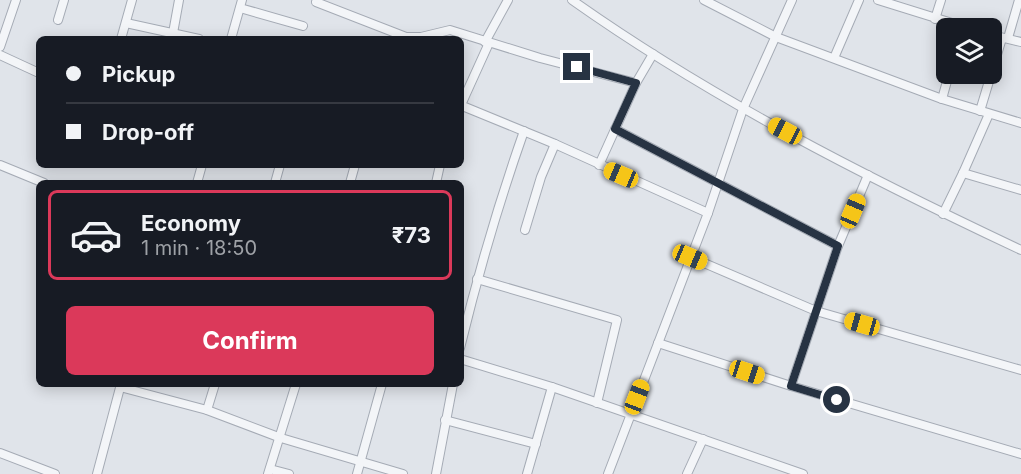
<!DOCTYPE html>
<meta charset="utf-8">
<style>
:root{--surface:#171b24;--page:#20242c;--text:#f1f3f6;--muted:#9ea1a6;--line:#363941;--accent:#db395a}
body{margin:0;font-family:Inter,sans-serif;background:var(--page);color:var(--text);height:100vh;display:flex;flex-direction:column;font-size:22px;white-space:nowrap}
*{box-sizing:border-box;margin:0}
p{font-size:20px;color:var(--muted)}
.icon{flex:none;width:33px;height:33px;fill:none;stroke:currentColor;stroke-width:2;stroke-linecap:round;stroke-linejoin:round}
.map{position:relative;flex:1;overflow:hidden}
.sheet{position:absolute;left:36px;top:180px;width:428px;height:207px;display:flex;flex-direction:column;background:var(--surface);border-radius:9px;box-shadow:0 3px 15px #0003}
.sheet>*{flex:none}
.guide{position:absolute;left:36px;top:36px;width:428px;height:132px;border-radius:9px;box-shadow:0 3px 15px #0003;display:grid;align-content:center;height:132px;padding:0 30px;background:var(--surface)}
.buttons{position:absolute;left:936px;top:18px;display:grid;gap:12px}
.buttons a{display:grid;place-items:center;width:66px;height:66px;border-radius:9px;background:var(--surface);box-shadow:0 3px 15px #0003;font-size:30px}
.end{position:absolute;width:27px;height:27px;margin:-14px;border:8px solid #273343;background:#fff;box-shadow:0 0 0 3px #fff}
.from{border-radius:50%}
.car{position:absolute;width:18px;height:36px;margin:-18px -9px;border-radius:8px;box-shadow:0 0 4px 2px #0007;background:linear-gradient(#f5c518 24%,#345 0 40%,#f5c518 0 76%,#345 0 86%,#f5c518 0)}
.guide b{display:flex;align-items:center;gap:21px;height:57px;font-size:22px}
.guide b+b{border-top:2px solid var(--line)}
.guide i{width:15px;height:15px;background:var(--text)}
ul{padding:10px 0 0;list-style:none}
li{display:flex;align-items:center;gap:18px;height:90px;margin:0 12px 9px;padding:0 18px;border:3px solid transparent;border-radius:9px}
li div{flex:1}
li b{display:block;font-size:22px}
li em{font-style:normal;font-weight:700}
li.current{border-color:var(--accent)}
li>.icon{width:54px;height:54px;stroke-width:1.5}
.cta{display:flex;gap:12px;margin-top:auto;padding:12px 30px}
.cta a{flex:1;height:69px;border-radius:9px;background:var(--accent);color:#fff;font-size:24px;font-weight:700;line-height:69px;text-align:center}
.map>svg:first-child{display:block}
.lines{fill:none;stroke-linecap:round;stroke-linejoin:round}
.minor-casing{stroke:#a5abb5;stroke-width:10}
.minor{stroke:#f3f5f8;stroke-width:8}
.route{stroke:#273343;stroke-width:8}
</style>
<div class="map">
<svg width="1021" height="474" viewBox="0 0 1021 474">
<rect width="100%" height="100%" fill="#e0e4ea"/>
<g class="lines">
<defs>
<g id="minor">
<path d="M572,0C712,99 866,177 1021,250"/>
<polyline points="704,0 776,37 942,99 1021,123"/>
<polyline points="878,0 968,28"/>
<polyline points="316,2 406,37 421,37 450,30 540,58 636,83"/>
<polyline points="240,8 303,26"/>
<polyline points="935,19 941,0"/>
<polyline points="58,20 64,0"/>
<polyline points="126,23 199,39"/>
<polyline points="173,33 179,0"/>
<polyline points="992,35 1021,42"/>
<polyline points="1008,38 1019,0"/>
<polyline points="121,39 132,0"/>
<polyline points="231,39 242,0"/>
<polyline points="485,42 508,0"/>
<polyline points="0,47 16,0"/>
<polyline points="0,55 39,73"/>
<polyline points="834,58 859,0"/>
<polyline points="942,99 949,74"/>
<polyline points="460,105 555,144 708,213"/>
<polyline points="460,107 489,43"/>
<polyline points="980,111 1002,38"/>
<polyline points="615,129 838,246"/>
<polyline points="0,165 44,183"/>
<polyline points="599,165 636,83 653,54"/>
<polyline points="963,173 1021,190"/>
<polyline points="197,183 202,165"/>
<polyline points="275,183 280,165"/>
<polyline points="350,183 355,165"/>
<polyline points="436,183 440,165"/>
<polyline points="943,214 963,173 989,114"/>
<polyline points="525,230 541,177 555,144"/>
<polyline points="690,257 816,311 1021,370"/>
<polyline points="477,279 617,320 597,403"/>
<polyline points="658,343 791,386 1021,454"/>
<path d="M460,348C478,274 499,202 524,131"/>
<polyline points="460,359 552,387 803,474"/>
<polyline points="791,386 838,246 868,175"/>
<polyline points="120,387 207,410 281,438 403,474"/>
<polyline points="207,410 215,384"/>
<polyline points="445,420 536,444"/>
<polyline points="0,453 55,474"/>
<polyline points="270,469 289,474"/>
<polyline points="97,474 121,384"/>
<polyline points="268,474 296,384"/>
<polyline points="357,474 382,384"/>
<polyline points="436,474 453,384"/>
<polyline points="527,474 552,387"/>
<polyline points="608,474 708,213 743,109 792,0"/>
<polyline points="687,474 703,439"/>
</g>
</defs>
<use href="#minor" class="minor-casing"/>
<use href="#minor" class="minor"/>
</g>
<g class="lines">
<polyline class="route" points="577,67 636,83 615,129 838,246 791,386 837,400"/>
</g>
</svg>
<div class="buttons">
<a><svg class="icon" aria-label="layers" viewBox="0 0 24 24"><path d="M12 4l9 5-9 5-9-5zM3 14l9 5 9-5"/></svg></a>
</div>
<i class="end from" style="left:837px;top:400px"></i>
<i class="end" style="left:577px;top:67px"></i>
<i class="car" style="left:785px;top:131px;rotate:298deg"></i>
<i class="car" style="left:621px;top:175px;rotate:293deg"></i>
<i class="car" style="left:853px;top:211px;rotate:23deg"></i>
<i class="car" style="left:690px;top:257px;rotate:113deg"></i>
<i class="car" style="left:862px;top:324px;rotate:286deg"></i>
<i class="car" style="left:747px;top:372px;rotate:108deg"></i>
<i class="car" style="left:637px;top:397px;rotate:21deg"></i>
<div class="guide">
<b><i class="from"></i>Pickup</b>
<b><i></i>Drop-off</b>
</div>
<section class="sheet">
<ul>
<li class="current"><svg class="icon" aria-label="car" viewBox="0 0 24 24"><path d="M5 17H2v-5l4-1 3-4h7l3 4 3 1v5h-3M9 17h6M6 11h13"/><circle cx="7" cy="17" r="2"/><circle cx="17" cy="17" r="2"/></svg><div><b>Economy</b><p>1 min · 18:50</p></div><em>₹73</em></li>
</ul>
<div class="cta"><a>Confirm</a></div>
</section>
</div>
